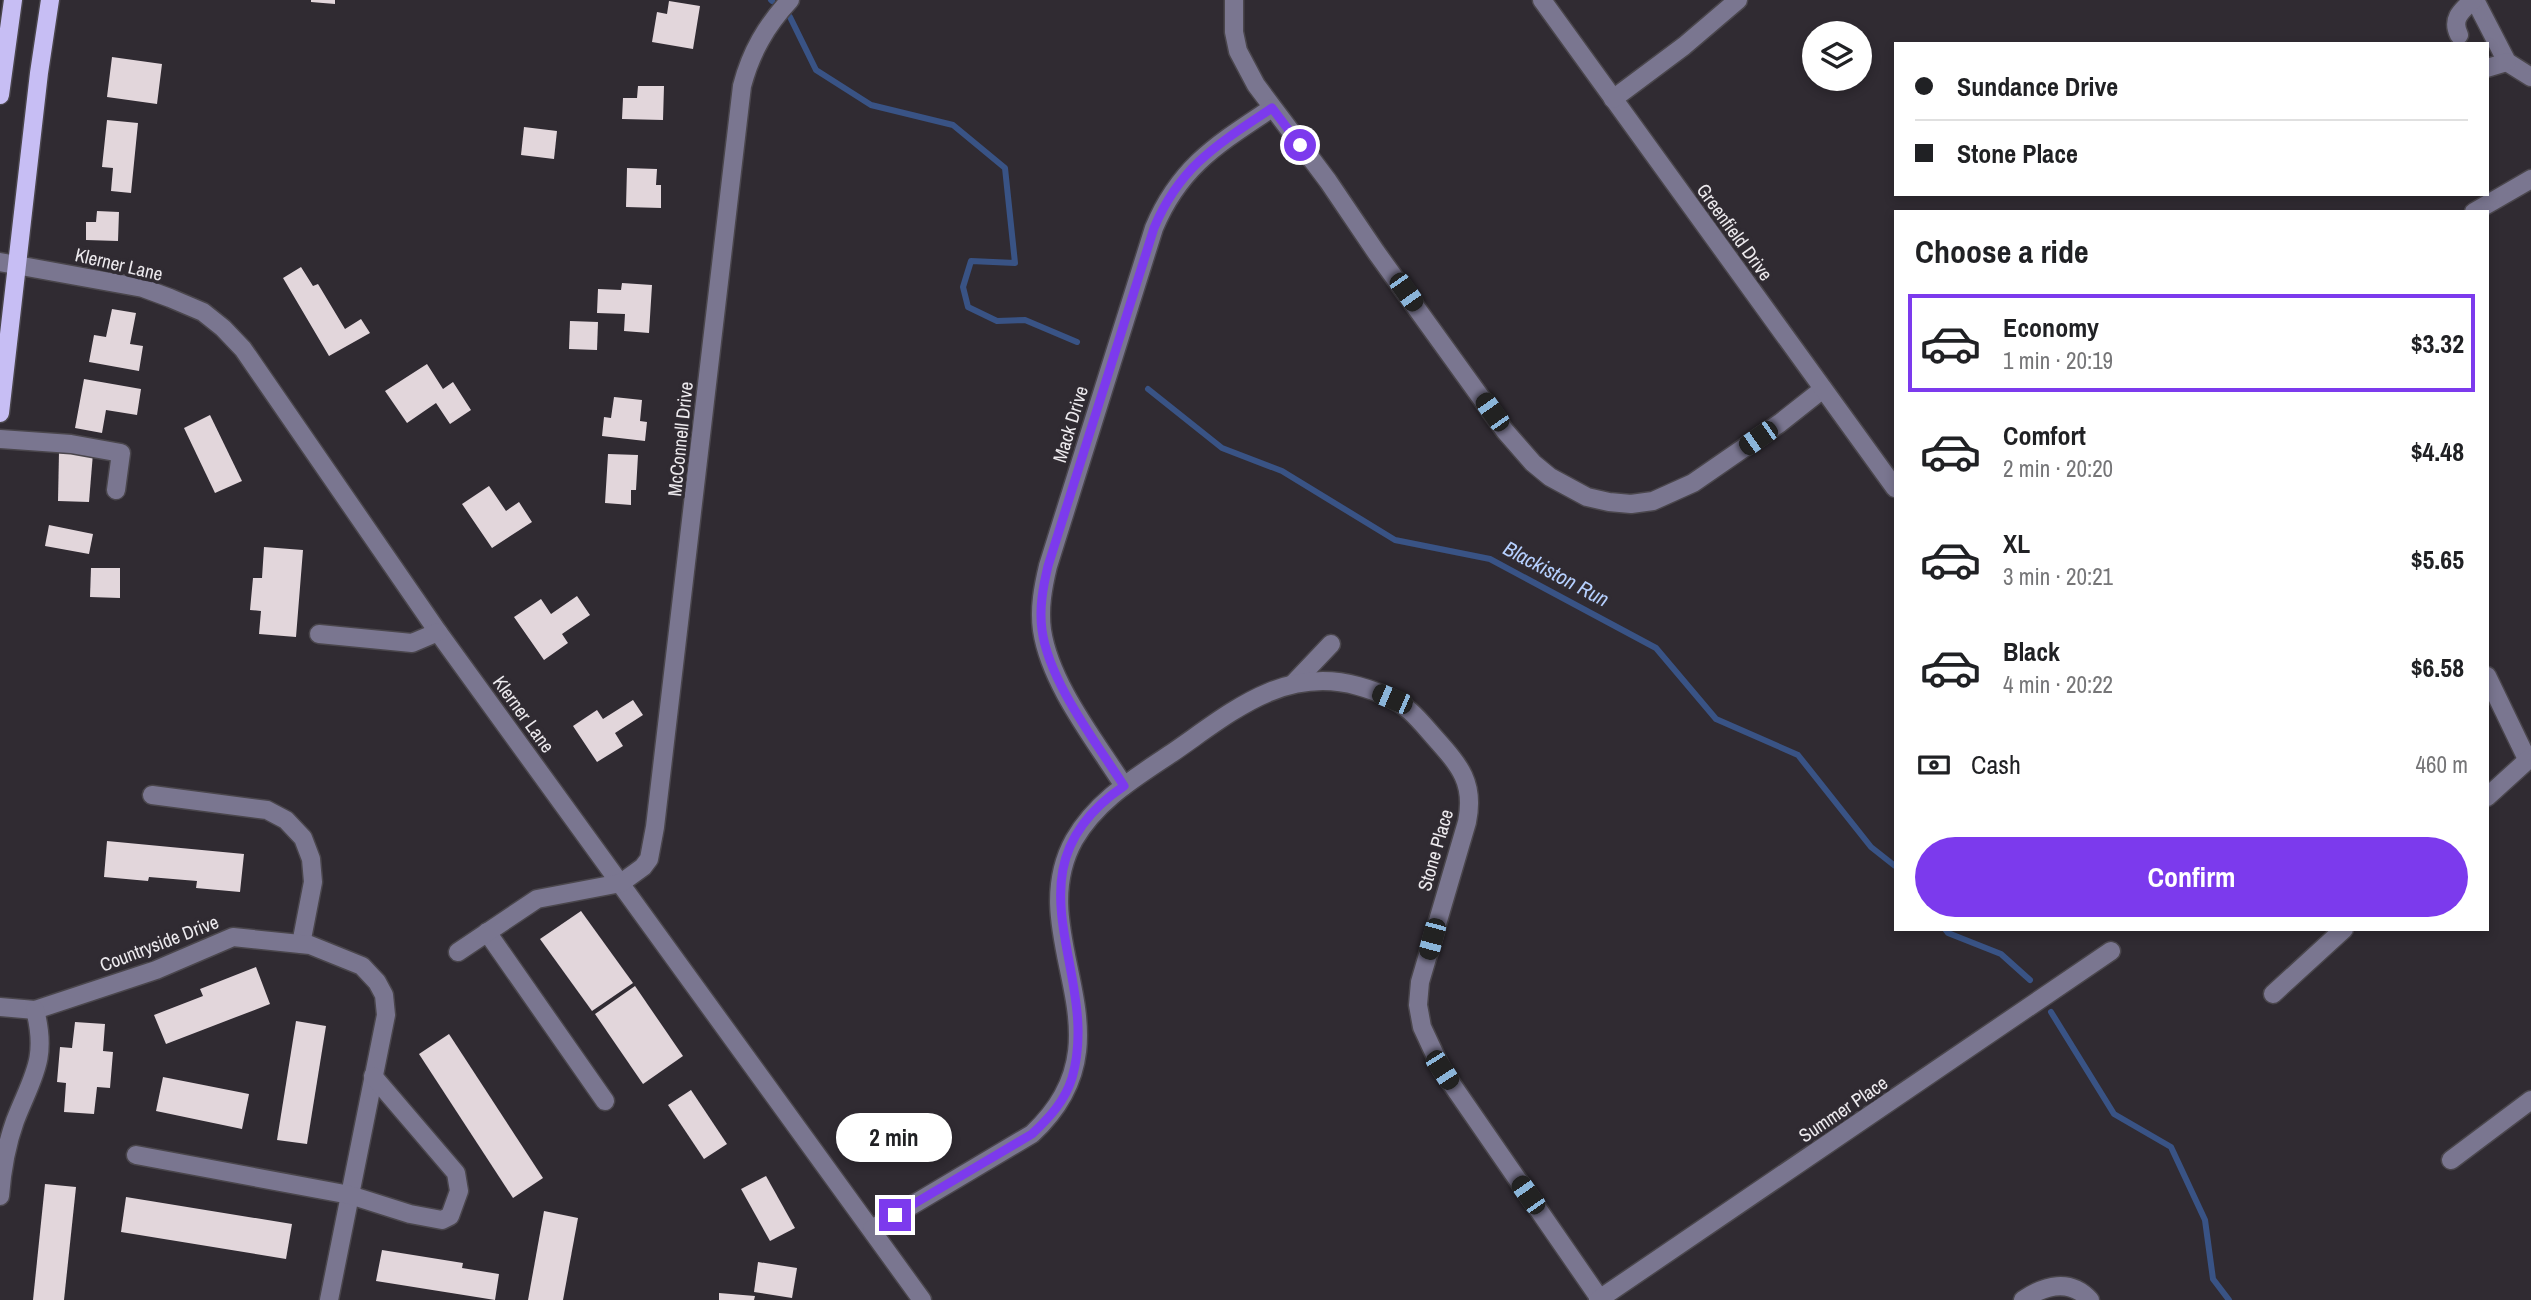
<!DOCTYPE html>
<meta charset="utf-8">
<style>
:root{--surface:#fff;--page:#f6f6f6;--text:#202124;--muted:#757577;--line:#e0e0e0;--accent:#7c3aed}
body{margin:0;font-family:"Archivo Narrow",sans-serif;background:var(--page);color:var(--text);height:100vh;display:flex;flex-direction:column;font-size:26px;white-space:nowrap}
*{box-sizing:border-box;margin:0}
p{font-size:23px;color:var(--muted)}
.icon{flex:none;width:38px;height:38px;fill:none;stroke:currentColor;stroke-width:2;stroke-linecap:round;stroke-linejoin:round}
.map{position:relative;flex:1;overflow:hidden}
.drawer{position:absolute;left:1894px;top:210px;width:595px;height:721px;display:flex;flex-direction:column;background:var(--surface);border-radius:0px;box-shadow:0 4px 10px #0003}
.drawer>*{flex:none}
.hud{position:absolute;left:1894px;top:42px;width:595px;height:154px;border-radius:0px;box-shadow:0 4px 10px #0003;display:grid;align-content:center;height:154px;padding:0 21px;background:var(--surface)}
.buttons{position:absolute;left:1802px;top:21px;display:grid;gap:14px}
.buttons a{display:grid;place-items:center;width:70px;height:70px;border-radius:50%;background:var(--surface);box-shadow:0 4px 10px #0003;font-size:35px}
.end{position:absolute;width:32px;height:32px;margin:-16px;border:9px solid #7c3aed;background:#fff;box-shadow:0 0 0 4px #fff}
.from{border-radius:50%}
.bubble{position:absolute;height:49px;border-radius:24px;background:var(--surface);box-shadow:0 4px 10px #0003;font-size:23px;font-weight:800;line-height:49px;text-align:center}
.car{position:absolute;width:21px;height:42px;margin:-21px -10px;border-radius:9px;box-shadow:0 0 5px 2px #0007;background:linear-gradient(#222 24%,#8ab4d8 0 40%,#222 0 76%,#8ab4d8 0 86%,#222 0)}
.hud b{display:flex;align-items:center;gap:24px;height:66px;font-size:26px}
.hud b+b{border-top:2px solid var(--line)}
.hud i{width:18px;height:18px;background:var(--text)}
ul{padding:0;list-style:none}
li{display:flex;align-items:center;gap:21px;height:98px;margin:0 14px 10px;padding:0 7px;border:4px solid transparent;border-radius:0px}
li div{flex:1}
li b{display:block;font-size:26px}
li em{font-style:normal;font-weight:800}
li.active{border-color:var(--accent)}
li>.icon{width:63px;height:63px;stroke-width:1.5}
h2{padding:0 21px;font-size:32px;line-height:84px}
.pay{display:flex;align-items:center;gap:18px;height:77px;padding:0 21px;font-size:26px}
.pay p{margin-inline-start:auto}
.button{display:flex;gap:14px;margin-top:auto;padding:14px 21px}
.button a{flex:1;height:80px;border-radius:42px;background:var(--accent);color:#fff;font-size:28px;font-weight:800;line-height:80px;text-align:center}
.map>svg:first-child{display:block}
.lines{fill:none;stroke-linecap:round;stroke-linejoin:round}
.stream{stroke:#395385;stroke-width:6}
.building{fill:#e2d6db}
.minor-casing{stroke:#4a464c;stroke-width:21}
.major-casing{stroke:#4a464c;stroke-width:21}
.minor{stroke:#7a7690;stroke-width:18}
.major{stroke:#c7bef4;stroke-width:18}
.route{stroke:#7c3aed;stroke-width:9}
.labels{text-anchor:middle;stroke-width:7;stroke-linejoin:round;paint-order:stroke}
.street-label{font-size:19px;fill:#edeaee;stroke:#302b32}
.water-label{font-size:21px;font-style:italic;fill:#b6d0ff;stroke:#302b32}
</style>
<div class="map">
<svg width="2531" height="1300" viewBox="0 0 2531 1300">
<rect width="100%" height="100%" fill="#302b32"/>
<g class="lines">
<g class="stream">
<polyline points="771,0 772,1"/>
<polyline points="790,17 816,70 871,105 953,125 1005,168 1015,263 971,261 963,287 968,307 997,321 1025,320 1077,342"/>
<polyline points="1148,389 1222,448 1282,471 1395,540 1490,559 1656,648 1716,719 1798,755 1871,847 1895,866"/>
<polyline points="1945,929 1948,933 2001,954 2030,980"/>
<polyline points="2051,1012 2114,1114 2171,1147 2205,1220 2213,1279 2229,1300"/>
</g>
</g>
<g class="building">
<polygon points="311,0 335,0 335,4 311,2"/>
<polygon points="669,1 700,6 693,49 652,42 657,12 667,14"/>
<polygon points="112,57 162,64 157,104 107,97"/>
<polygon points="638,86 664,86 663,120 622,119 623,98 637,98"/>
<polygon points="107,120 138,123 131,193 111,191 113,168 102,167"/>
<polygon points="524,127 557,131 554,159 521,155"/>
<polygon points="627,168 657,169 656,185 661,185 661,208 626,207"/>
<polygon points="97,211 119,212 118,241 86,240 86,222 96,222"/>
<polygon points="301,267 313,286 318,284 345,329 361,319 370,333 329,356 283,278"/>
<polygon points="622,283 652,285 649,333 624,331 625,314 597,313 598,289 621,290"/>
<polygon points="112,309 136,313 130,344 143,346 139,371 89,362 94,335 106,337"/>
<polygon points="570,321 598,322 597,350 569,349"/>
<polygon points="427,364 443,389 453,382 471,410 450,424 436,403 407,423 385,391"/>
<polygon points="84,379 141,389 137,415 106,410 102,433 75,428"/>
<polygon points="614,397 642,400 640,421 647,422 645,441 602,436 604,417 611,418"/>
<polygon points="210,415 242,481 215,493 184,428"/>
<polygon points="59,452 93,453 89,502 58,501"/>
<polygon points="608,454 638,455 636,490 631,490 631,505 605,503"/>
<polygon points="489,486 506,511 519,502 532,522 492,548 462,504"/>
<polygon points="49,525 93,534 89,554 45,546"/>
<polygon points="264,547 303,550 296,637 259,634 261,611 250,610 253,578 262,578"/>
<polygon points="91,568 120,568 120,598 90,597"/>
<polygon points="577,596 590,615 562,634 568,643 544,660 514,617 541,599 551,614"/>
<polygon points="633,700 643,715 615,733 623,746 597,762 573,726 597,710 603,719"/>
<polygon points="107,841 244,854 240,892 196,888 197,881 149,877 148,881 104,877"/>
<polygon points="581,911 633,983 592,1011 540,939"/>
<polygon points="256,967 270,1004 166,1044 154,1015 203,996 200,989"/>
<polygon points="635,986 683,1056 643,1084 595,1014"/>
<polygon points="296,1021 326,1026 307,1144 277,1140"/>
<polygon points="75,1022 105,1024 103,1051 113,1052 110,1088 97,1087 94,1114 64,1112 66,1083 57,1082 60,1047 72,1048"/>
<polygon points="449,1034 543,1178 513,1198 419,1054"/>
<polygon points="163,1077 249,1094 242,1129 156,1111"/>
<polygon points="691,1090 727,1144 704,1159 668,1105"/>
<polygon points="766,1176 795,1228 770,1241 741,1189"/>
<polygon points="45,1184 76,1187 64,1300 33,1300"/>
<polygon points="126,1197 292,1224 286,1259 121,1232"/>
<polygon points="544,1211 578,1218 563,1300 528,1300"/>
<polygon points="382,1250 463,1263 462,1268 499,1274 495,1300 376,1281"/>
<polygon points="758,1262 797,1268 792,1298 754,1292"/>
<polygon points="719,1293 755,1296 754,1300 719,1300"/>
</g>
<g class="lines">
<defs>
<g id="minor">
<polyline points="1234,0 1234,32 1238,51 1256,85 1328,181 1376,252 1505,431 1533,463 1550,477 1587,497 1609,502 1631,504 1653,501 1693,483 1780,423 1823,389"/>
<polyline points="1542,0 1895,488"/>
<polyline points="2475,0 2507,62 2531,77"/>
<path d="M2459,35C2451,19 2461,11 2473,0"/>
<polyline points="2487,68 2507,62"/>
<polyline points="1613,99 1684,46 1738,0"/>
<polyline points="2474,212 2531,179"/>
<polyline points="0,262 143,288 170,298 203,312 223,328 243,349 438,632 922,1300"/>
<polyline points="0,439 71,444 121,453 116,490"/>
<polyline points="319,634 412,643 438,632"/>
<polyline points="2487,676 2527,759"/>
<polyline points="1293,684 1331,644"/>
<path d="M1124,786C1095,740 1050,684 1042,630C1039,608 1043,587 1048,566L1154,228C1180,166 1218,144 1272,108"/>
<polyline points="152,795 267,810 286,820 303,838 311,859 313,882 301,944"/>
<polyline points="2487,797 2531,757"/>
<polyline points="487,932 605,1101"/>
<path d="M458,952L537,899L621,883L643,867L649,859L655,827L742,86C751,52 766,26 790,0"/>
<polyline points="2273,994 2344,929"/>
<polyline points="0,1007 35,1010 156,970 233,937 310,945 362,966 377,982 384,995 386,1015 329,1300"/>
<polyline points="136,1155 350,1195 410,1214 442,1220 450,1216 459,1191 456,1173 373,1076"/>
<polyline points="2451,1160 2531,1100"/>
<path d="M0,1196C2,1170 6,1146 15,1121C32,1077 48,1060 35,1010"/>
<path d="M872,1229L1032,1134C1138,1036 1020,938 1074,840C1097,800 1135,778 1172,753C1229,714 1283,665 1358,686C1376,691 1395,698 1410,711C1419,719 1427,729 1435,738C1460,766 1475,783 1467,822L1420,982L1418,1005L1422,1027L1442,1070L1600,1299"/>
<polyline points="1598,1300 2111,951"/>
<path d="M2023,1300C2045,1285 2070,1278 2090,1300"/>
</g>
<g id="major">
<polyline points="0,95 13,0"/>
<polyline points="0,413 39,73 50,0"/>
</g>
</defs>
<use href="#minor" class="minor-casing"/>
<use href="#major" class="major-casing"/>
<use href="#minor" class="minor"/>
<use href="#major" class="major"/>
</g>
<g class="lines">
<path class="route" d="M895,1215L1032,1134C1049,1118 1065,1101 1072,1078C1103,972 999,871 1124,786C1096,742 1049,682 1042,630C1039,608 1043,587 1048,566L1154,228C1180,166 1218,144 1272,108L1300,145"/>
</g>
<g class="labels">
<g class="street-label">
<text transform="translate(1735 232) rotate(54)" y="7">Greenfield Drive</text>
<text transform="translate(119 264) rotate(13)" y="7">Klerner Lane</text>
<text transform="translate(1070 424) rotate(-73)" y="7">Mack Drive</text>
<text transform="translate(680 439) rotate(-84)" y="7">McConnell Drive</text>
<text transform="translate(524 714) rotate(54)" y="7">Klerner Lane</text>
<text transform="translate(1435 850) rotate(-74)" y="7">Stone Place</text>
<text transform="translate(159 943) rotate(-21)" y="7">Countryside Drive</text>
<text transform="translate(1843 1109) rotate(-34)" y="7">Summer Place</text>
</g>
<g class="water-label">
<text transform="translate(1556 574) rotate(28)" y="7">Blackiston Run</text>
</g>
</g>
</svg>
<div class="buttons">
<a><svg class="icon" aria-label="layers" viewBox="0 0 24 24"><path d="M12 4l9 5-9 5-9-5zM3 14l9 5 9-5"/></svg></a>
</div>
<i class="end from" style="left:1300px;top:145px"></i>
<i class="end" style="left:895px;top:1215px"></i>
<div class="bubble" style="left:836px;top:1113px;width:116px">2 min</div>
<i class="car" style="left:1406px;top:292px;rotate:145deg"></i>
<i class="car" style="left:1492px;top:412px;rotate:325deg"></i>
<i class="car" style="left:1758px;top:438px;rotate:235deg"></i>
<i class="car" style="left:1392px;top:699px;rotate:293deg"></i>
<i class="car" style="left:1432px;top:939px;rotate:195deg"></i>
<i class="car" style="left:1442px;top:1070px;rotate:147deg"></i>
<i class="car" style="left:1528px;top:1195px;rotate:325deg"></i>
<div class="hud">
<b><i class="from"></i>Sundance Drive</b>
<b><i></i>Stone Place</b>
</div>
<section class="drawer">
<h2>Choose a ride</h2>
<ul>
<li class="active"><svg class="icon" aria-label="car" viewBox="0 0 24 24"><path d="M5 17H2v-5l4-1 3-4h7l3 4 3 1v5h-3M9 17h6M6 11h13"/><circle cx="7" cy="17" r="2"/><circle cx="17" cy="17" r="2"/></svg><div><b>Economy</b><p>1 min · 20:19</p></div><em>$3.32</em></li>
<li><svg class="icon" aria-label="car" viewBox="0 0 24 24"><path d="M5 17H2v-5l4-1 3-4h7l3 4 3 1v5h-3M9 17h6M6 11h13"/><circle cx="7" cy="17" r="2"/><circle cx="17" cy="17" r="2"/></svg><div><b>Comfort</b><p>2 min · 20:20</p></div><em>$4.48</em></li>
<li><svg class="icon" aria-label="car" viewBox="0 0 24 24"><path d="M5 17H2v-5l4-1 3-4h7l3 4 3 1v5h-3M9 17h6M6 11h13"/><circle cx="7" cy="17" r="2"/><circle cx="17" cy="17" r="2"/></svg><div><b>XL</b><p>3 min · 20:21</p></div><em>$5.65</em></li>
<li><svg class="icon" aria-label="car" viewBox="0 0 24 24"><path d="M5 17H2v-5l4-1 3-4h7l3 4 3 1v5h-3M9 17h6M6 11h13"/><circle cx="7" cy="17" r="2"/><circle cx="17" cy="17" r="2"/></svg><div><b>Black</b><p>4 min · 20:22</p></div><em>$6.58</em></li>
</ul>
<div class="pay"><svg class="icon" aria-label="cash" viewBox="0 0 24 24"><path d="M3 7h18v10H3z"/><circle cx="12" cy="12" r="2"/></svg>Cash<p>460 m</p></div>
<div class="button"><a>Confirm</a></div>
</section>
</div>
